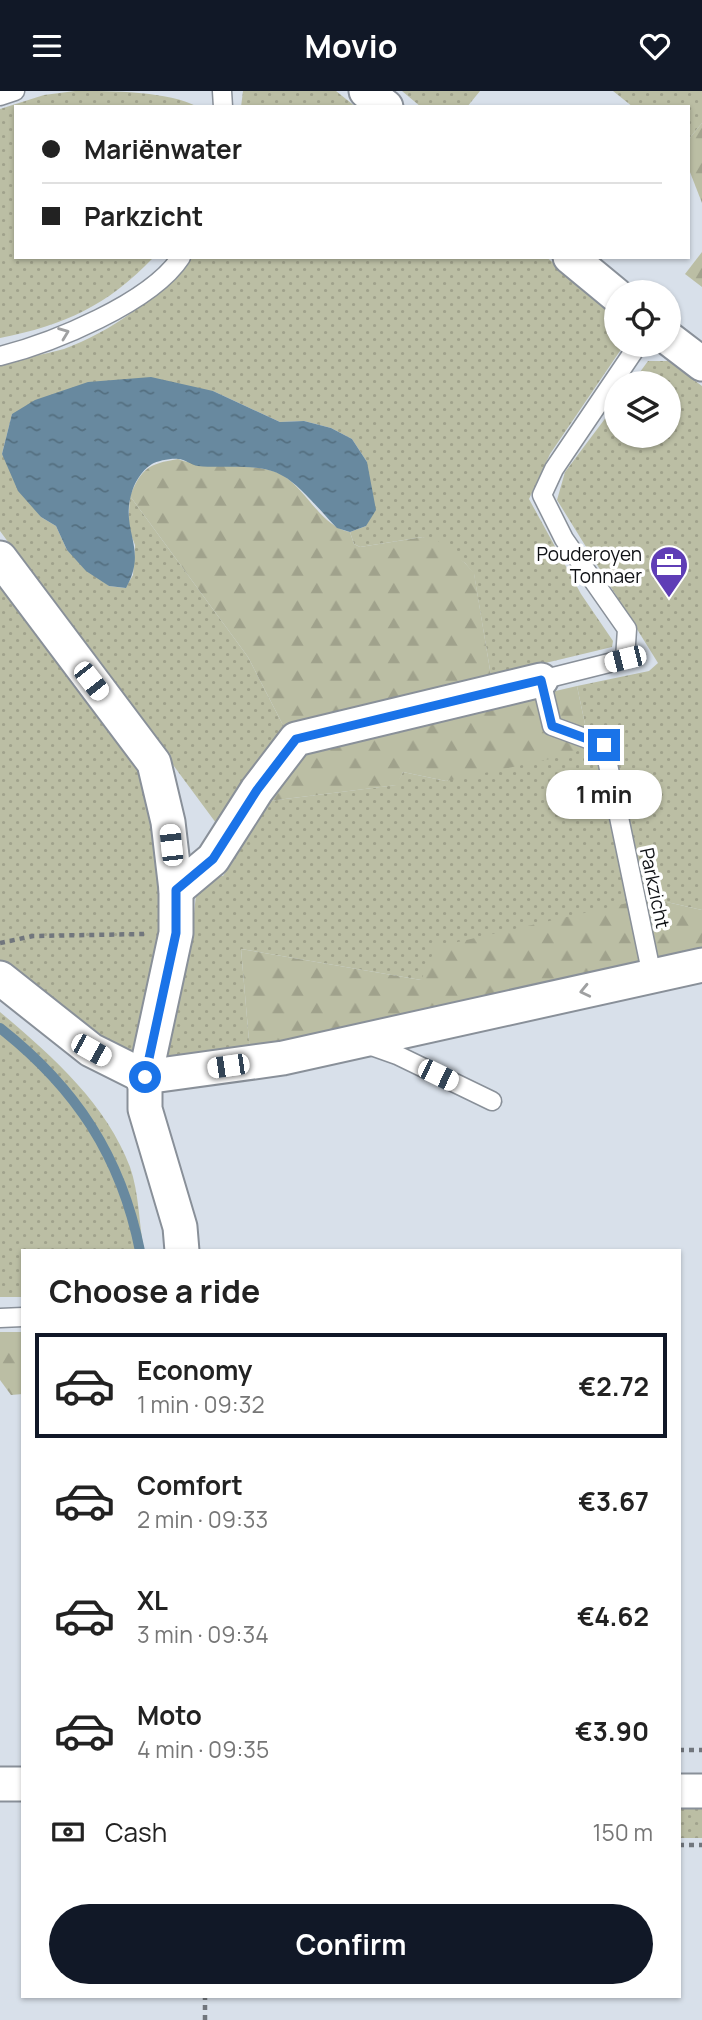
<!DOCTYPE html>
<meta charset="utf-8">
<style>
:root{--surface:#fff;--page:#f6f6f6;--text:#222;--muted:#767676;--line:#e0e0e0;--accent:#111827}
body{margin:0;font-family:Manrope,sans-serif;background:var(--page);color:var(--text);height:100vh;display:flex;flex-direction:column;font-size:26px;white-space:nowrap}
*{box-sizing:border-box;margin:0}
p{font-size:23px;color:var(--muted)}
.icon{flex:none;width:38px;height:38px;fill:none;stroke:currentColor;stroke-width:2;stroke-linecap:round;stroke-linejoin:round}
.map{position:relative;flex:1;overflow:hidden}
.sheet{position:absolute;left:21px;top:1158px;width:660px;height:749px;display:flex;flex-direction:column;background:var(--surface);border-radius:0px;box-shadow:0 2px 5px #0004}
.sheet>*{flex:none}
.hud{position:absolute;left:14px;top:14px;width:676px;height:154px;border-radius:0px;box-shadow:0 2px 5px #0004;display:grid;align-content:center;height:154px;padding:0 28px;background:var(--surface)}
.controls{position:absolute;left:604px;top:189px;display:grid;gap:14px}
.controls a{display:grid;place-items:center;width:77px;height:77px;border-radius:50%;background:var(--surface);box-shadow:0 2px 5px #0004;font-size:35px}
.end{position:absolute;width:32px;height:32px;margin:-16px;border:9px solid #1a73e8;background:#fff;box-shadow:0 0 0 4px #fff}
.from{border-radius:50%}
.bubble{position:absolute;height:49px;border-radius:24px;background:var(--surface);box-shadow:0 2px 5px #0004;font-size:23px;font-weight:700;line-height:49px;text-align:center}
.car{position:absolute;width:21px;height:42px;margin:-21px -10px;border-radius:9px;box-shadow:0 0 5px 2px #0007;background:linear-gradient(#fff 24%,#345 0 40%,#fff 0 76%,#345 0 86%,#fff 0)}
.hud b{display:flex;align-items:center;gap:24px;height:66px;font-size:26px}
.hud b+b{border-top:2px solid var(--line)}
.hud i{width:18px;height:18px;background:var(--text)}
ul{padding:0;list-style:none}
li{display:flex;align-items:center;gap:21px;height:105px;margin:0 14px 10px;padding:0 14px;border:4px solid transparent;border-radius:0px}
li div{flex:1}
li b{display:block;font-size:26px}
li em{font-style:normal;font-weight:700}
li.active{border-color:var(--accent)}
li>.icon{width:63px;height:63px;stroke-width:1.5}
h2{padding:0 28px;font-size:32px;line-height:84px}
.pay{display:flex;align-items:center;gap:18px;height:77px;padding:0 28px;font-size:26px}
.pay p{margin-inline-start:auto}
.primary-button{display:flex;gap:14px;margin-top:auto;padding:14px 28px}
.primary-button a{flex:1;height:80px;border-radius:42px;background:var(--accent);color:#fff;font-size:28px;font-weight:700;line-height:80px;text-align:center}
header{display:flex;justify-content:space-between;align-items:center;height:91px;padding:0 28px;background:var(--accent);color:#fff;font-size:32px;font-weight:700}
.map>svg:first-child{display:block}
.grass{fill:url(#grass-dots)}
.forest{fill:url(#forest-firs)}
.water{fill:url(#water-ripples)}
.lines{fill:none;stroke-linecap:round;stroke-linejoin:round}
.stream{stroke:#68899f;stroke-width:10}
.lane-casing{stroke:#899099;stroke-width:21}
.street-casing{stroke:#899099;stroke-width:37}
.path{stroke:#71767d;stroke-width:4.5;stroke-dasharray:5 5;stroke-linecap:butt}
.lane{stroke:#fff;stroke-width:18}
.street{stroke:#fff;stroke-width:33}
.oneway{stroke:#9fa0a1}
.route{stroke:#1a73e8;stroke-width:9}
.labels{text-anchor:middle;stroke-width:7;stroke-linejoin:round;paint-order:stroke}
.poi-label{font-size:19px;fill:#0f1115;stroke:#fff;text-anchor:end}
.street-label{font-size:19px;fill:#0f1115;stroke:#fff}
</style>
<header><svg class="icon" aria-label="menu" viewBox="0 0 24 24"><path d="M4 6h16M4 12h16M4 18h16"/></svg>Movio<svg class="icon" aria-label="heart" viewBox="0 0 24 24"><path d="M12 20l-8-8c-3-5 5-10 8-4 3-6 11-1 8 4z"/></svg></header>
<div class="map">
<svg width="702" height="1929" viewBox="0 0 702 1929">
<defs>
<pattern id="grass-dots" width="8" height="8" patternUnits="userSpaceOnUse" patternTransform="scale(1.75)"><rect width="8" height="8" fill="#bbbea4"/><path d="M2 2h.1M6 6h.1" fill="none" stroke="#a0a28c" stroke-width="1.8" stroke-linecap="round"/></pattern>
<pattern id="forest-firs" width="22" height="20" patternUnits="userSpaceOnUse" patternTransform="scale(1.75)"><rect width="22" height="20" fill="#bbbea4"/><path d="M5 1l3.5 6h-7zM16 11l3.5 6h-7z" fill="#a0a28c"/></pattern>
<pattern id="water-ripples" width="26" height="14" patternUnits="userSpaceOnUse" patternTransform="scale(1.75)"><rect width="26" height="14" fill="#68899f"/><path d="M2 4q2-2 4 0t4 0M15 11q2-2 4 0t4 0" fill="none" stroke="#546f80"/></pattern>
</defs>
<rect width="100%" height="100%" fill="#d8e0ea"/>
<g class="grass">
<path d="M75,0C111,0 169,0 198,16H16V166H154C107,215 65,234 0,247V18L44,4Z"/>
<polygon points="243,0 336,0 356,16 241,16"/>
<polygon points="402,0 480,0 467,16 421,16"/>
<polygon points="613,0 702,0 702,32 688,49 688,16 633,16"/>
<path d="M189,166H546L616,221V254H624L550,363L529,408L581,503L613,550L612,556L491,585L474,483L465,472L423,446L360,456L354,453L350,441L366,435L367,371L352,348L331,337L304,330L280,331L213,300L12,323L2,363L41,426L56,435L67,459L109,495L125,497L133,484L135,454L128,436L130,405L248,566L285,638L216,732L0,440V272C21,267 43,264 64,258C111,241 159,206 189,166Z"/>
<polygon points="648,270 668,270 702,295 702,819 649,807 421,889 241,858 250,961 168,972 165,958 189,868 198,786 223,785 269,710 396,694 403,681 446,690 586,638 577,595 649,580 658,572 557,409 565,381 616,313 616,345 668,345 668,292 632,292"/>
<polygon points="0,486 141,674 149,703 165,822 142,955 129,966 0,873"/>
<path d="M0,921C50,963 106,1012 130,1076C139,1101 139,1133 144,1160H23V1206H0Z"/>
<rect x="679" y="1709" width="23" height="38"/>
</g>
<g class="forest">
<polygon points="702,32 702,112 688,76 688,49"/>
<polygon points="702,161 702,196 685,183"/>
<path d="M178,368C209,380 258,369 284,385C307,400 322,436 350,441L354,453L360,456L423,446L438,450L465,472L474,482L491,585L285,638L248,566L130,405C142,377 148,373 178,368Z"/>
<polygon points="577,595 586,638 582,658 569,664 446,690 403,681 397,694 269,710 300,659"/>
<polygon points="649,807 702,819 702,861 250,961 241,858 421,889 436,856"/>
<polygon points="0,1241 23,1241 23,1303 11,1304 0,1289"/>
</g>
<path class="water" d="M151,286L213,300L280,331L304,330L331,337L352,348L367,371L376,419L366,435L350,441L337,437C323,423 300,394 283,385C259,371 224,378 198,375C191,374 185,368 178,368C172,367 157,370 152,373C141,380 134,392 131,404C121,441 148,458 126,497L109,495L86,480L67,459L56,435L41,426L18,400L2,363L12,323L35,309L88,291Z"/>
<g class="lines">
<path class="stream" d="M0,937C76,997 121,1065 140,1160"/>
<defs>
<g id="lane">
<polyline points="222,0 223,16"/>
<polyline points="0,5 15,0"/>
<polyline points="638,254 554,378 542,404 564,448 627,538 625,568 541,589 552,635 604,654 652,885"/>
<path d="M0,265C52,252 151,212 181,166"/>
<polyline points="366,953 397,964 492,1010"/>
<polyline points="0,1227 23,1226"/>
</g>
<g id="street">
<polyline points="366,0 386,16"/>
<polyline points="570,166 616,204"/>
<polyline points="668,247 702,273"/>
<polyline points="0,467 154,672 168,731 176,799 176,842 145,986 145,1018 180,1136 182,1160"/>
<polyline points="176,799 213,768 257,699 296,648 541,589"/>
<polyline points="0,887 91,959 145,986 283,967 702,874"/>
<polyline points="0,1693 23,1693"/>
<polyline points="679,1700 702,1700"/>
</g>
</defs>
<use href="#lane" class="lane-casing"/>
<use href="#street" class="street-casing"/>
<g class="path">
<polyline points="0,852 33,845 144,843"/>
<polyline points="679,1659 702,1659"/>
<polyline points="679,1754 702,1754"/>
<polyline points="205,1929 205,1906"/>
</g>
<use href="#lane" class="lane"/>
<use href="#street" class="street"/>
</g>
<defs><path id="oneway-chevron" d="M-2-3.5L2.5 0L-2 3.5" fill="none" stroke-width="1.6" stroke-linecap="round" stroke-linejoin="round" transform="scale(1.75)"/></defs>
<g class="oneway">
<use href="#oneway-chevron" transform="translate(64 242) rotate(-21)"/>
<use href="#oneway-chevron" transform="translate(585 900) rotate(167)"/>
</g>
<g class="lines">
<polyline class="route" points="145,986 176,842 176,799 213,768 257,699 296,648 541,589 552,635 604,654"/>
</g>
<defs>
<symbol id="office-pin" viewBox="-11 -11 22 30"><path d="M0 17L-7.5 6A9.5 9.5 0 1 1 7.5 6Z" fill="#5f3db6" stroke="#fff"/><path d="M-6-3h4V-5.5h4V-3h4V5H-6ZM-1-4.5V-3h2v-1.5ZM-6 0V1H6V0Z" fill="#fff"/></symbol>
</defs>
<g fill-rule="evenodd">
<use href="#office-pin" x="647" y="452" width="44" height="60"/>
</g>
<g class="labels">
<g class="poi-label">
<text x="642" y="470">Pouderoyen<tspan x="642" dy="22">Tonnaer</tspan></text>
</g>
<g class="street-label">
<text transform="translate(655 797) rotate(78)" y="7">Parkzicht</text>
</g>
</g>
</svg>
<div class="controls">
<a><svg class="icon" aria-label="locate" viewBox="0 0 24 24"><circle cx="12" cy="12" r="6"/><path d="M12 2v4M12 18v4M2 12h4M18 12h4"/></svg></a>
<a><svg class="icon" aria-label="layers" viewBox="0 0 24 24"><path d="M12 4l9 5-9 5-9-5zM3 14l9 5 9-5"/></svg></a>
</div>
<i class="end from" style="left:145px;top:986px"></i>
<i class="end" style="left:604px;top:654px"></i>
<div class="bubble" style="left:546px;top:679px;width:116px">1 min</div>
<i class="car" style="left:625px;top:568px;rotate:256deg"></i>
<i class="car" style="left:91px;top:590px;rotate:142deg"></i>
<i class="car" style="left:171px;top:754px;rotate:354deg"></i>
<i class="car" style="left:91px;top:959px;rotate:119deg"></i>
<i class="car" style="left:228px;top:975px;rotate:262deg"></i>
<i class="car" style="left:438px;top:984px;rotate:116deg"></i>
<div class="hud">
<b><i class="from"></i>Mariënwater</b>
<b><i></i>Parkzicht</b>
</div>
<section class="sheet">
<h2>Choose a ride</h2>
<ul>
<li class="active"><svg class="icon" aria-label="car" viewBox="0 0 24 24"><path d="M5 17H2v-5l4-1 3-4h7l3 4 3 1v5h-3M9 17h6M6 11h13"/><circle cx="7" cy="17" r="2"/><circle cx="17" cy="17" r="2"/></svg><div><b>Economy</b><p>1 min · 09:32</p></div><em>€2.72</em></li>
<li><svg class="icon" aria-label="car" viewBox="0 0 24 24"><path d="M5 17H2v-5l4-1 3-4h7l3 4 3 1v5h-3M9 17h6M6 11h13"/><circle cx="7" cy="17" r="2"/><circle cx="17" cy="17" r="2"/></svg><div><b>Comfort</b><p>2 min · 09:33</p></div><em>€3.67</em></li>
<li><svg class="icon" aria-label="car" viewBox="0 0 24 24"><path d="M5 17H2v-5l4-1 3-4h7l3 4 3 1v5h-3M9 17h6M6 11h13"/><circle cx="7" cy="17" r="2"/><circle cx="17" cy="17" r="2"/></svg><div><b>XL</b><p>3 min · 09:34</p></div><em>€4.62</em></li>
<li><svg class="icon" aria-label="car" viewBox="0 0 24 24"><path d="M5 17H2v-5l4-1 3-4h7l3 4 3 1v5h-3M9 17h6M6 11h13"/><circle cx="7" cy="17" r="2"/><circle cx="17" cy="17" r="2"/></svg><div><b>Moto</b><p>4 min · 09:35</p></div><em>€3.90</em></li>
</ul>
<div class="pay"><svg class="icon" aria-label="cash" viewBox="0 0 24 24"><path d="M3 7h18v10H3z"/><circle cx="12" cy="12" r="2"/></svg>Cash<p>150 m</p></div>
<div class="primary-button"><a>Confirm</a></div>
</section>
</div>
